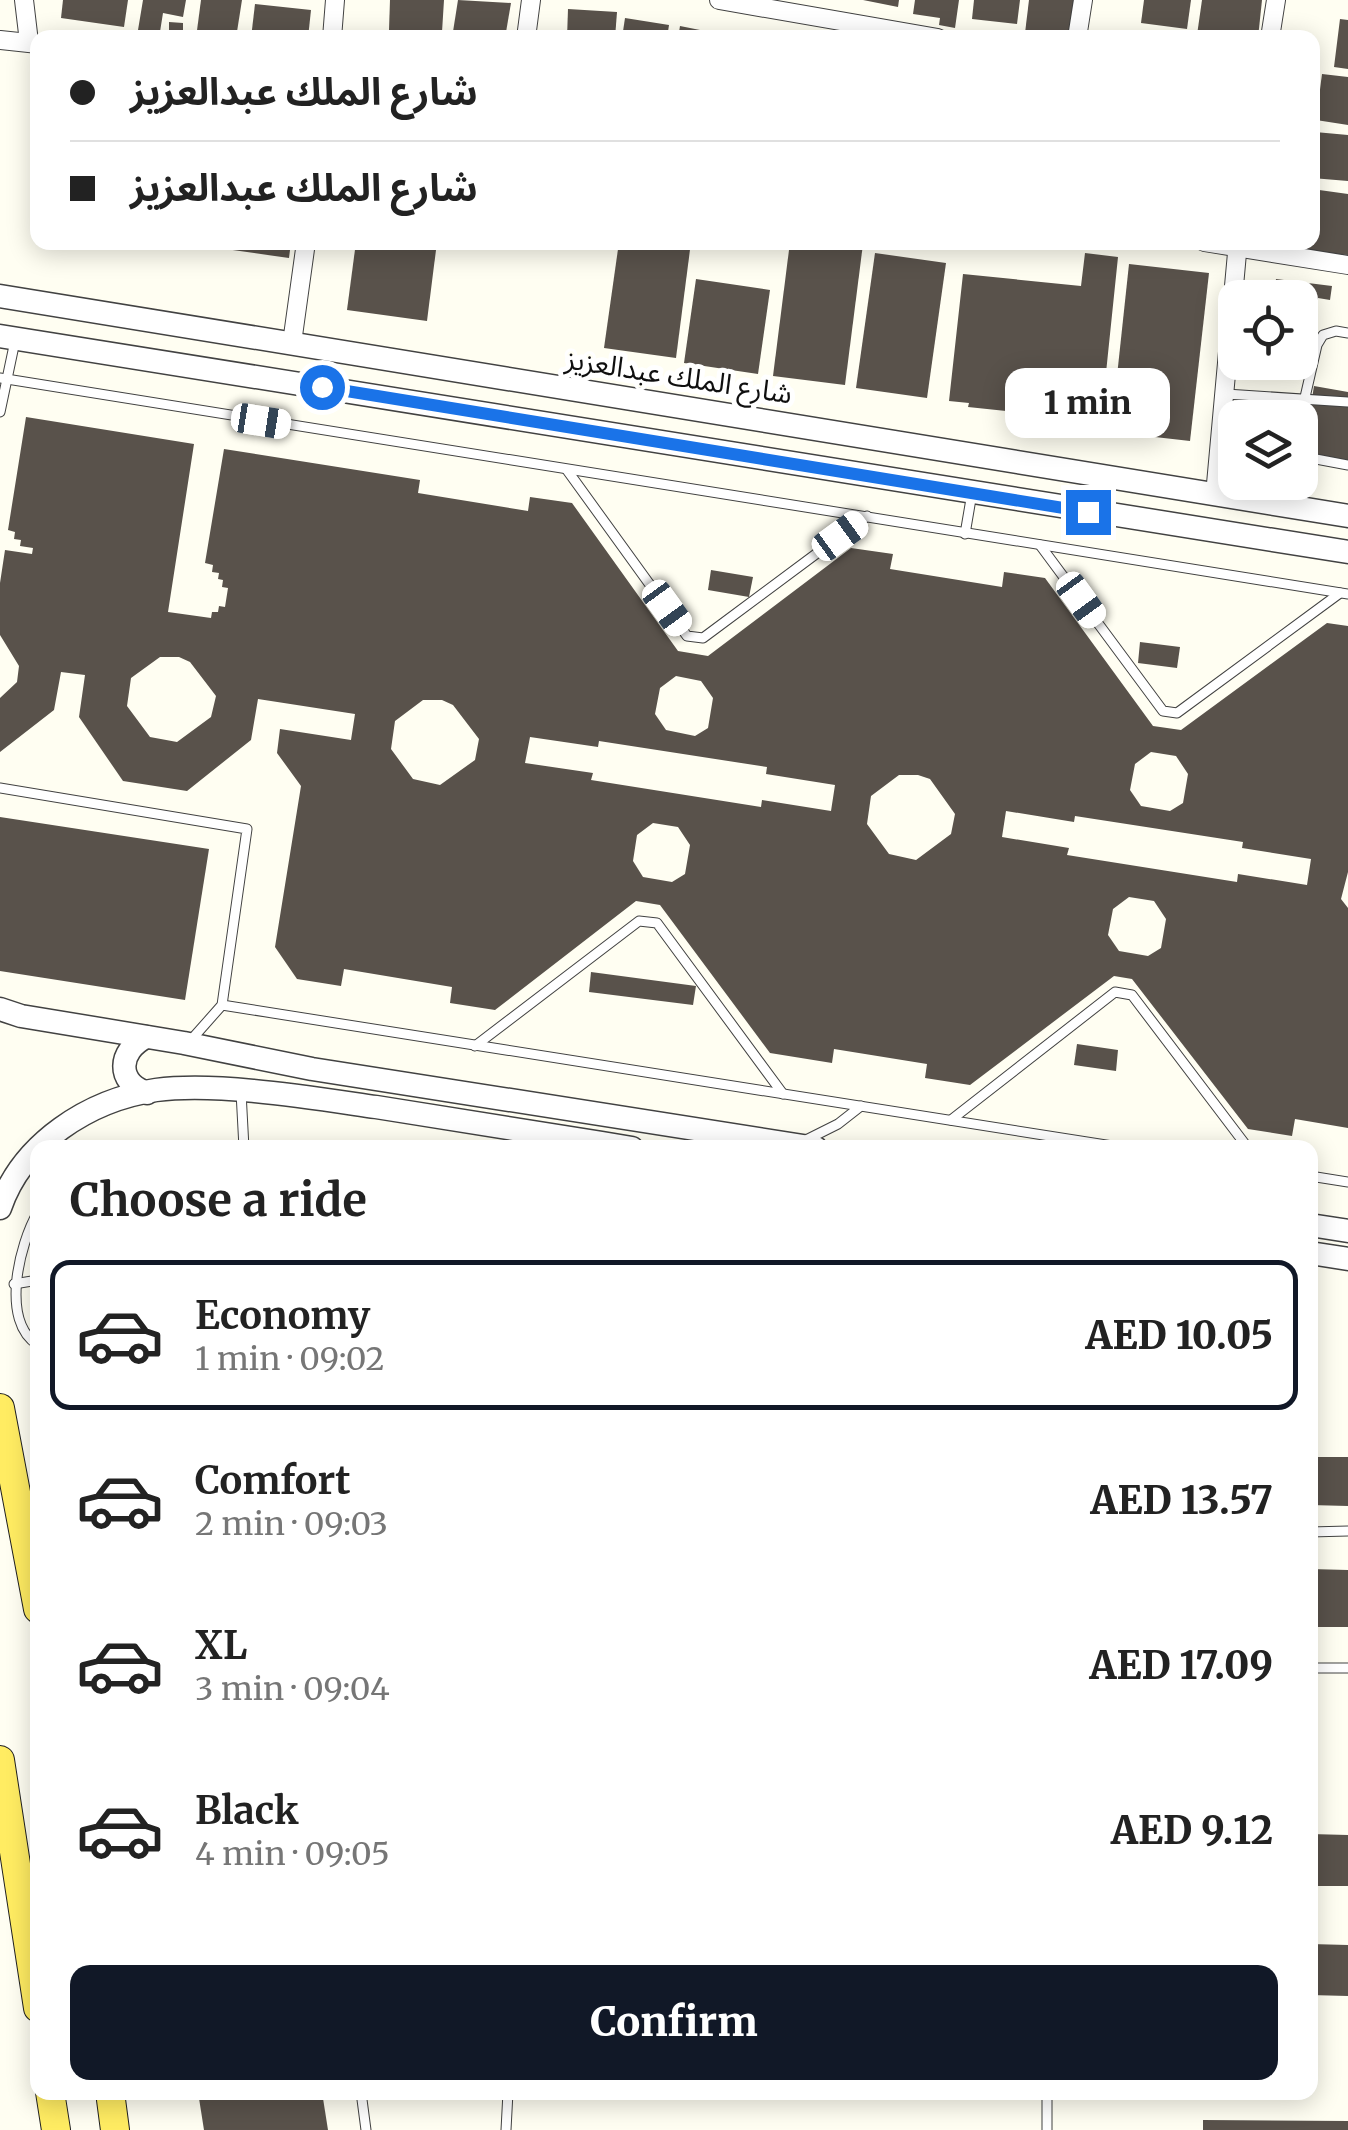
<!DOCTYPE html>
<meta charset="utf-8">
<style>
:root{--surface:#fff;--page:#f2f2f2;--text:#222;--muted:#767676;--line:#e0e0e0;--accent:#111827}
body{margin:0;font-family:Merriweather,"Noto Sans Arabic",serif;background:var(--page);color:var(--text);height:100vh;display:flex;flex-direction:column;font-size:38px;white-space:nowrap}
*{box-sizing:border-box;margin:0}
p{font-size:32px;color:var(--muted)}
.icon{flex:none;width:55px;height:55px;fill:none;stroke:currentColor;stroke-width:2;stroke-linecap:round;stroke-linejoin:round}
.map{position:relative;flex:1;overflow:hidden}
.sheet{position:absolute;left:30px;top:1140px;width:1288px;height:960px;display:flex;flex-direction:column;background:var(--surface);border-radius:20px;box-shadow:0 5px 25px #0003}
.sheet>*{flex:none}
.top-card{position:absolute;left:30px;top:30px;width:1290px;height:220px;border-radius:20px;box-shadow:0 5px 25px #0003;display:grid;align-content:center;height:220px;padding:0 40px;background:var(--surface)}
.fabs{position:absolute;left:1218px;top:280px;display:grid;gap:20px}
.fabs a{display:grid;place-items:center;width:100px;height:100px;border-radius:20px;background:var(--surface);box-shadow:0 5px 25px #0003;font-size:50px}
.end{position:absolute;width:45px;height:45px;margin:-22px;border:12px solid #1a73e8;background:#fff;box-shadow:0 0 0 5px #fff}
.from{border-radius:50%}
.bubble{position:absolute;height:70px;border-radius:20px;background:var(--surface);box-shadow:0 5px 25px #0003;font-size:32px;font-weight:800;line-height:70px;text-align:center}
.car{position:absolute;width:30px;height:60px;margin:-30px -15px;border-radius:12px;box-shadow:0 0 8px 2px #0007;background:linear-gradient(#fff 24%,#345 0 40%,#fff 0 76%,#345 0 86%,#fff 0)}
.top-card b{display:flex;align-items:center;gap:35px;height:95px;font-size:38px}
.top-card b+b{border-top:2px solid var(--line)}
.top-card i{width:25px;height:25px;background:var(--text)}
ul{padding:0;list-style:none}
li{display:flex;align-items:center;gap:30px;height:150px;margin:0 20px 15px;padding:0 20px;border:5px solid transparent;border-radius:20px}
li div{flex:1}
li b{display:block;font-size:38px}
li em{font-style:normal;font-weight:800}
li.selected{border-color:var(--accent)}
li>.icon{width:90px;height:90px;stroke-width:1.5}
h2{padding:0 40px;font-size:45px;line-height:120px}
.button{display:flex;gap:20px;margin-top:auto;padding:20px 40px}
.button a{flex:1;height:115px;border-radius:20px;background:var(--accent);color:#fff;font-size:40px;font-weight:800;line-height:115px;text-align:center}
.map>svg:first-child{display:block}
.building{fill:#59524b;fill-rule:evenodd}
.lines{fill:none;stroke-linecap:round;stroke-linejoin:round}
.service-casing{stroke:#424242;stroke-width:11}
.minor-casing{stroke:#424242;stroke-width:20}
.tertiary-casing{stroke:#424242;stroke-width:25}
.primary-casing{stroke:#202020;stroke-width:30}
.service{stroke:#fff;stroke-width:9}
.minor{stroke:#fff;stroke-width:18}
.tertiary{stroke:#fff;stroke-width:22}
.primary{stroke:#ffec62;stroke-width:28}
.route{stroke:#1a73e8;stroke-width:12}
.labels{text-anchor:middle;stroke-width:10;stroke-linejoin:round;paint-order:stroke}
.street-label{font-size:28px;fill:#0f0f0f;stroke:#fff}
</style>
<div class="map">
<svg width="1348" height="2130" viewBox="0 0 1348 2130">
<rect width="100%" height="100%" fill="#fffef2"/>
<g class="building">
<polygon points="63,0 128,0 124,27 61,18"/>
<polygon points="143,0 186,0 183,17 163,13 159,38 137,36"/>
<polygon points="201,0 242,0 236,38 196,38"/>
<polygon points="390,0 444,0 442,32 389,30"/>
<polygon points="458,0 511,3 505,38 452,38"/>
<polygon points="863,0 899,0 898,7"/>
<polygon points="915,0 959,0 955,28 939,25 940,18 913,14"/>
<polygon points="974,0 1020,0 1017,24 972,19"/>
<polygon points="1029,0 1076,0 1071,38 1025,33"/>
<polygon points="1144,0 1191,0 1187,29 1141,23"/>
<polygon points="1202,0 1262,0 1258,38 1197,35"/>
<polygon points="255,4 311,10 308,38 251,38"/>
<polygon points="568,9 617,12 615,38 567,38"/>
<polygon points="625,18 669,25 667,38 622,38"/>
<polygon points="1340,19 1348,20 1348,69 1334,67"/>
<polygon points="169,22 183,23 183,38 169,38"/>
<polygon points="680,26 730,36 730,38 678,38"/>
<polygon points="1322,74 1348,77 1348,125 1316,120"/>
<polygon points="1315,132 1348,135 1348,181 1312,178"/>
<polygon points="1312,189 1348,194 1348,255 1304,250 1305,242 1312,242"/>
<polygon points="175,242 291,242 289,258"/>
<polygon points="356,242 437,242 427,321 347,310"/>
<polygon points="619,242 691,242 676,358 604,348"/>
<polygon points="790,242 863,244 845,385 773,376"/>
<polygon points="875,253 946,263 927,398 856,388"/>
<polygon points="1085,253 1118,257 1101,421 968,407 969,403 949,401 963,274 1081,286"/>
<polygon points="1129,264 1209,273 1190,441 1111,432"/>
<polygon points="696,279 770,290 758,374 684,363"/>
<polygon points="1276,279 1332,286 1330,300 1318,298 1315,321 1300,319 1302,297 1274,294"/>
<polygon points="1314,386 1348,392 1348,462 1303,455"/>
<path d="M26,417L194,444L168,612L211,618L212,612H218L219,606L225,607L228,588L222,587L223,580L218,579L219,573L212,572L213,565L205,563L224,449L420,480L418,493L528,511L530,497L572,503L678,651L708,656L851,548L893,554L890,569L1002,587L1004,572L1045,578L1153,726L1181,730L1327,623L1348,626V872L1341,899L1348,908V1128L1295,1119L1292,1136L1248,1129L1132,979L1114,976L970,1085L925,1078L927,1064L834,1049L832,1063L770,1053L660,905L636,901L495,1010L450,1003L452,987L344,969L341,986L297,979L275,947L301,786L277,753L280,729L351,740L355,714L258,699L251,740L187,791L123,781L79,717L85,675L61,672L54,710L0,752V698L17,682L19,666L0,635V583L5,550L32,554L33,548L20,546L21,540L14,539L15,532L8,530ZM160,657H179L190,662L216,696L211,717L177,742L150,737L127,706L131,678ZM676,676L701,681L713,698L708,728L695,736L666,730L655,714L660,688ZM423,700H442L453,705L479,739L475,760L440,785L413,779L391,749L395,721ZM530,737L598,747L599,741L767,767L766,774L835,785L831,811L762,800L761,807L591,780L593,773L525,763ZM1151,752L1176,756L1188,774L1183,803L1170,811L1141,806L1130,790L1135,764ZM899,775H918L930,779L955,814L951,834L916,860L889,854L867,824L871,796ZM1006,811L1074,822L1075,816L1243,842L1242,848L1311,859L1307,885L1238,874L1237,882L1067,855L1069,848L1002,837ZM653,823L678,827L690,845L685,874L672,882L643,877L633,861L637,835ZM1129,897L1154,901L1166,919L1161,948L1148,956L1119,951L1108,935L1113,909Z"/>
<polygon points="711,570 753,577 749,597 708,590"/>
<polygon points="1140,642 1180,647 1177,668 1138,663"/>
<polygon points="0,817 209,849 185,1000 0,971"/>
<polygon points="591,972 696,986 693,1005 589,992"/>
<polygon points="1077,1044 1118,1050 1116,1071 1074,1065"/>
<polygon points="1310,1457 1348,1457 1348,1506 1310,1505"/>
<polygon points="1310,1569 1348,1570 1348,1627 1310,1627"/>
<polygon points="1310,1834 1348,1835 1348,1886 1310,1886"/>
<polygon points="1310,1944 1348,1945 1348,1996 1310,1995"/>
<polygon points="198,2092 322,2092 328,2130 204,2130"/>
<polygon points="1203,2120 1348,2121 1348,2130 1203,2130"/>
</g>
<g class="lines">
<defs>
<g id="service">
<polyline points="0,378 1348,594"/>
<polyline points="1226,394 1348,402"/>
<polyline points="0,412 15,341"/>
<polyline points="1300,419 1317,345 1323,335 1336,331 1348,333"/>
<polyline points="1300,456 1348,465"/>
<polyline points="567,470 687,636 703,638 867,516"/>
<polyline points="1262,500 1274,482"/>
<polyline points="965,534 972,493"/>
<polyline points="1040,545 1163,711 1177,713 1340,593"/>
<polyline points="0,788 247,829 222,1005 191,1040"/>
<polyline points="222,1005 1125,1148"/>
<polyline points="475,1046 639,921 657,923 783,1094"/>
<polyline points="241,1092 244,1148"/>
<polyline points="951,1120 1115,992 1132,995 1248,1148"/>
<polyline points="804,1141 838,1124 861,1106"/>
<polyline points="1310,1176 1348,1182"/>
<path d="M38,1212C19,1244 0,1322 38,1345"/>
<polyline points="14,1284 38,1280"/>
<polyline points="1310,1532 1348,1531"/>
<polyline points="1310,1668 1348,1668"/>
<polyline points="361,2092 366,2130"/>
<polyline points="506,2130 508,2092"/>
<polyline points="1047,2130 1047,2092"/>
</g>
<g id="minor">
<polyline points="24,0 29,42"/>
<polyline points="719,0 938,38"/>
<polyline points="332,38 335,0"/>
<polyline points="526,38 531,0"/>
<polyline points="1077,38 1083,0"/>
<polyline points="1270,38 1276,0"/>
<polyline points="0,40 38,44"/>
<polyline points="1204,242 1348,265"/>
<polyline points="292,343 306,242"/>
<polyline points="1215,495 1238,242"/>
</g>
<g id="tertiary">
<polyline points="0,296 1348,516"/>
<polyline points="0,336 1348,552"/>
<polyline points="0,1009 21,1016 184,1043 312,1069 816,1148"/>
<path d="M146,1037C118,1051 116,1082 147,1093"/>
<path d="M0,1208C22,1143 89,1100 156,1090C219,1082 313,1098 376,1107C462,1121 547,1134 632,1148"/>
<polyline points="1310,1225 1348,1231"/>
<polyline points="1310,1253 1348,1259"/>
</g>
<g id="primary">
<polyline points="0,1408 38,1609"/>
<polyline points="0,1760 38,2008"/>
<polyline points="50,2092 56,2130"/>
<polyline points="110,2092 115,2130"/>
</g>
</defs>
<use href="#service" class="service-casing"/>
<use href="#minor" class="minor-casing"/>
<use href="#tertiary" class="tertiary-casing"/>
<use href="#primary" class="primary-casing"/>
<use href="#service" class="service"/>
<use href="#minor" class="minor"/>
<use href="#tertiary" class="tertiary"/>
<use href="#primary" class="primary"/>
</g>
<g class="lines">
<polyline class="route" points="322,387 1088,512"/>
</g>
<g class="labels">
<g class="street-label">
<text transform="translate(679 376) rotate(9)" y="10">شارع الملك عبدالعزيز</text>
</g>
</g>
</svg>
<div class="fabs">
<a><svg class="icon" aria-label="locate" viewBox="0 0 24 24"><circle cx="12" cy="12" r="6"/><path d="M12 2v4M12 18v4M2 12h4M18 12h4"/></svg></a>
<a><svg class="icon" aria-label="layers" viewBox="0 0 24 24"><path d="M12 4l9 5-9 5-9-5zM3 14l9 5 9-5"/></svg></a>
</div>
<i class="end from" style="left:322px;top:387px"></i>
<i class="end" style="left:1088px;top:512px"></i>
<div class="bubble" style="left:1005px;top:368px;width:165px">1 min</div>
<i class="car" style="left:261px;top:421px;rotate:99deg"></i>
<i class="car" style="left:840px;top:536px;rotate:54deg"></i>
<i class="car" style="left:1081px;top:600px;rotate:144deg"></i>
<i class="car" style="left:667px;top:608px;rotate:144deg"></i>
<div class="top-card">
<b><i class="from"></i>شارع الملك عبدالعزيز</b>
<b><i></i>شارع الملك عبدالعزيز</b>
</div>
<section class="sheet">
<h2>Choose a ride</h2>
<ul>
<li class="selected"><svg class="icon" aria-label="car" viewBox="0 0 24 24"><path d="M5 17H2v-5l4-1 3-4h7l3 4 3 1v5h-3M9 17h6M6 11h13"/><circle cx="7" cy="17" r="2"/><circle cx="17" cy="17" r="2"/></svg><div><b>Economy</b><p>1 min · 09:02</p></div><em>AED 10.05</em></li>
<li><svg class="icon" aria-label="car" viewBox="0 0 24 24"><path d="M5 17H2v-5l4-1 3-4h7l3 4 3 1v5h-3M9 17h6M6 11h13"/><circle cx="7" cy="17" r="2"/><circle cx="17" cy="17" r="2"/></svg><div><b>Comfort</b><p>2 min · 09:03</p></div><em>AED 13.57</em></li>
<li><svg class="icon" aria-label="car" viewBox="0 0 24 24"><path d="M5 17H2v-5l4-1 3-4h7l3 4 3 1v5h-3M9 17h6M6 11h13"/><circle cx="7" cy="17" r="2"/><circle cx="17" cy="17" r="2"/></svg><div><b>XL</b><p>3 min · 09:04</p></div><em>AED 17.09</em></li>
<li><svg class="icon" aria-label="car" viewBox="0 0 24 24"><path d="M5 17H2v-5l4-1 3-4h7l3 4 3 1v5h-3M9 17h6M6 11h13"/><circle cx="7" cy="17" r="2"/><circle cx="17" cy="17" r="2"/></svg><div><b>Black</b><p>4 min · 09:05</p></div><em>AED 9.12</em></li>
</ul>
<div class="button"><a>Confirm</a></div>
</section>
</div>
